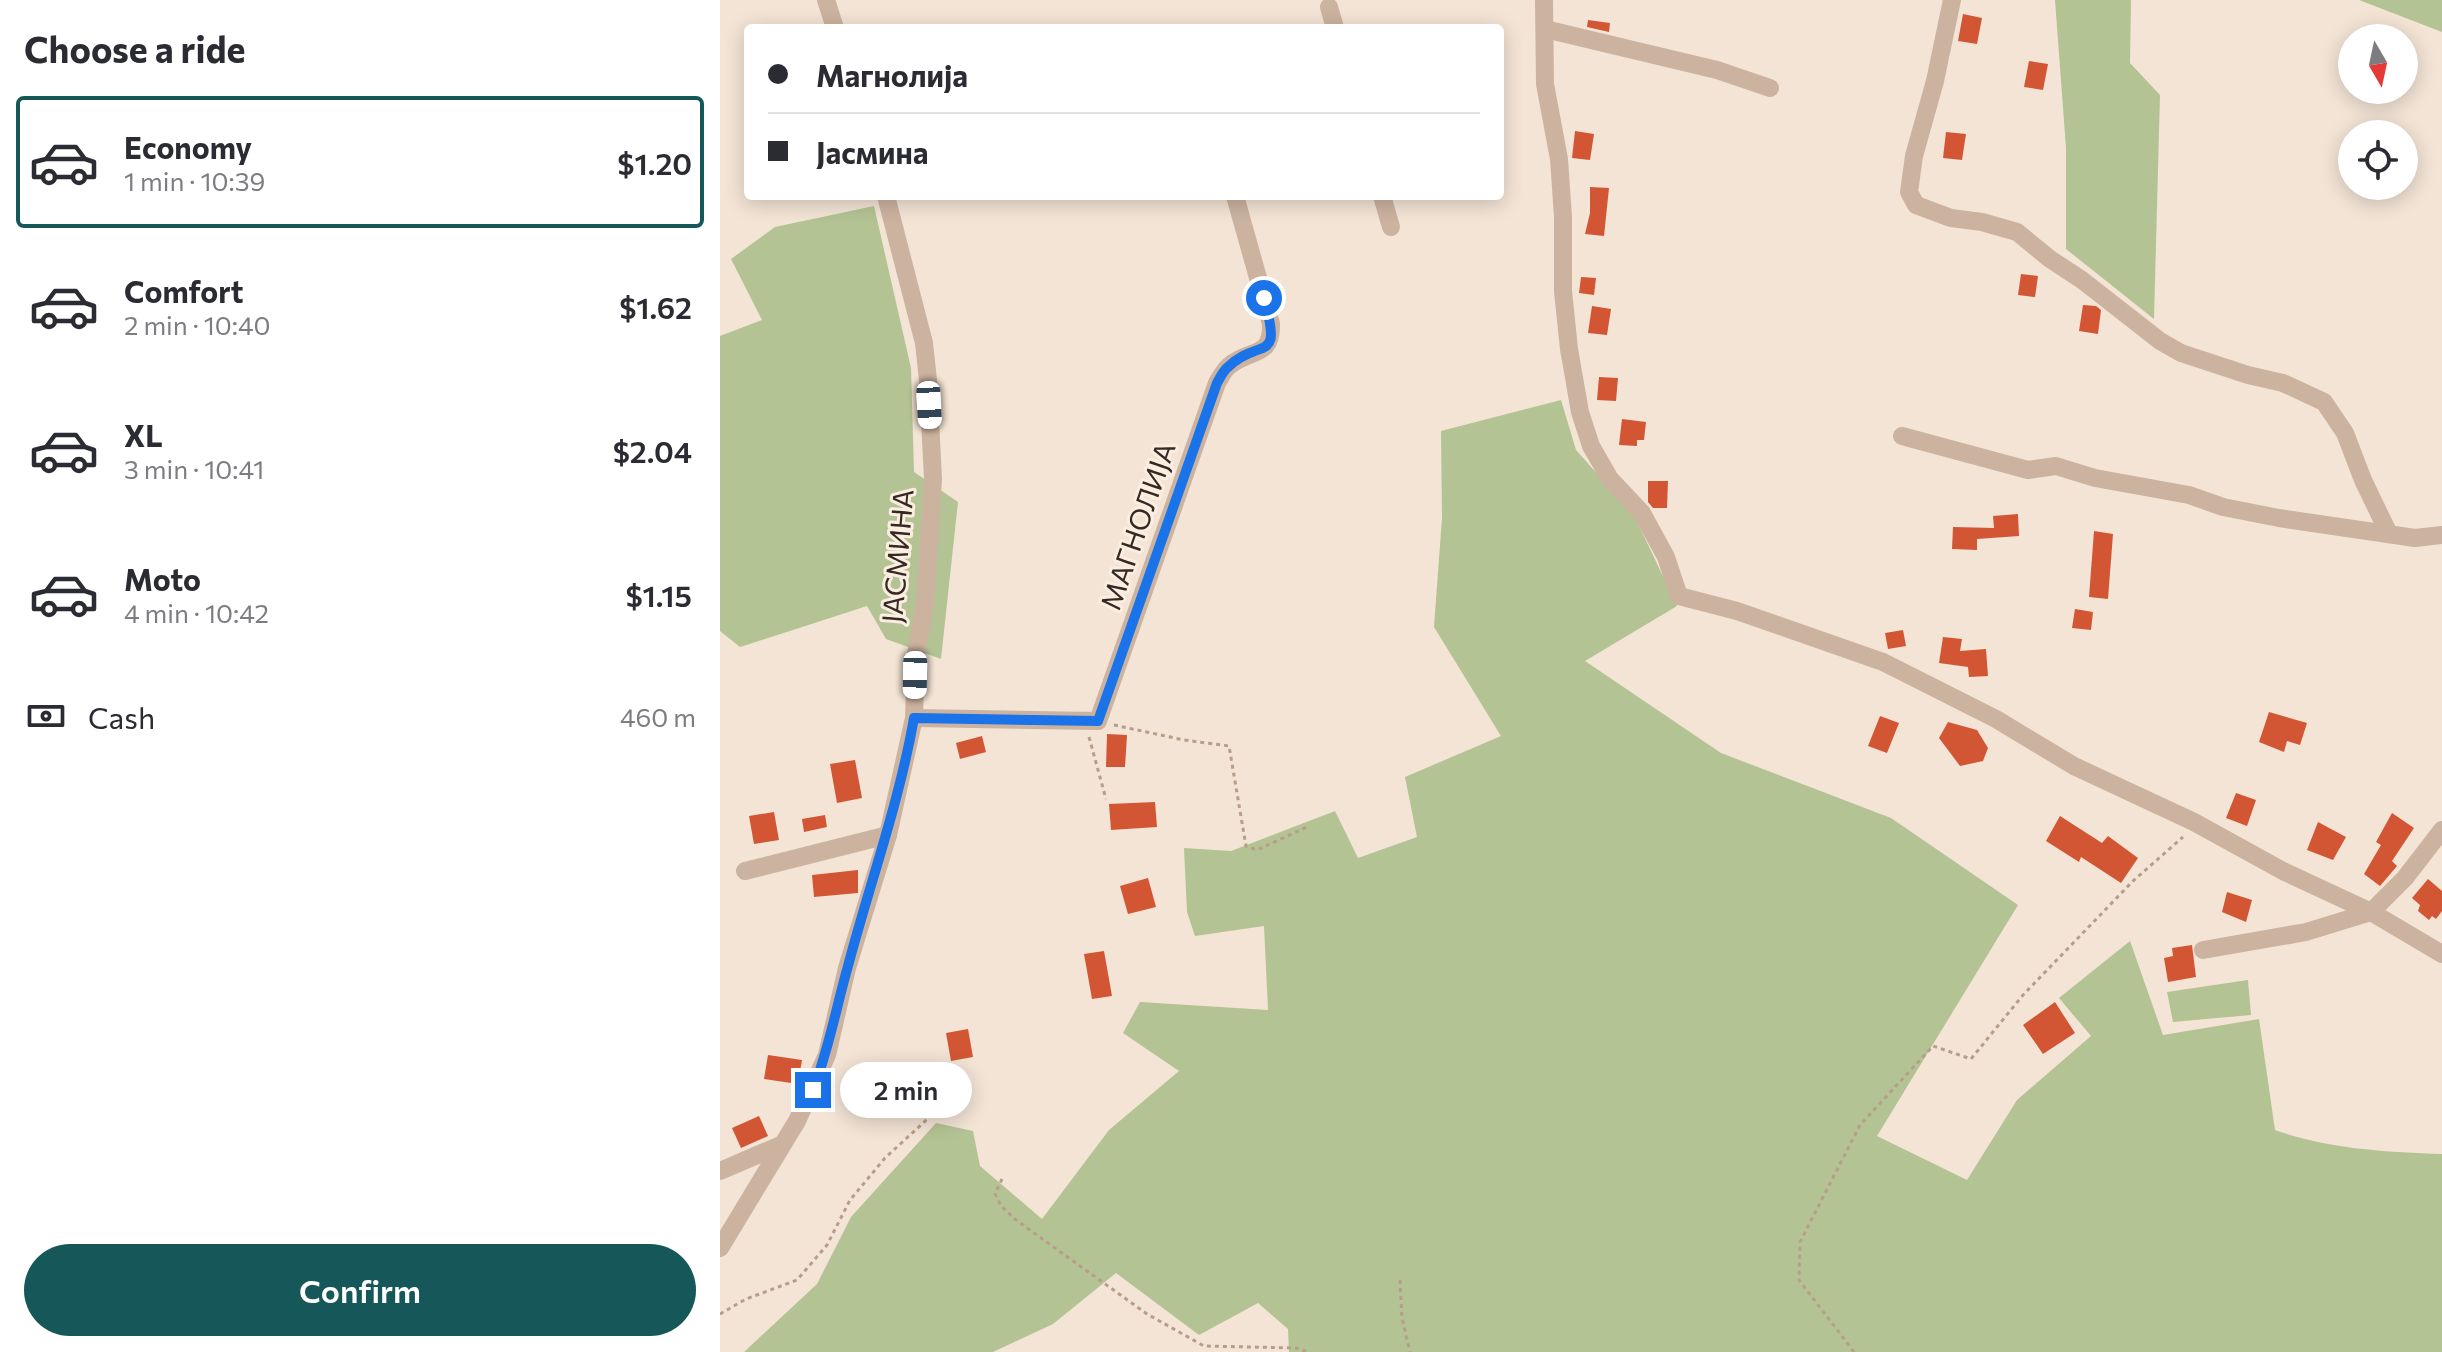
<!DOCTYPE html>
<meta charset="utf-8">
<style>
:root{--surface:#fff;--page:#f2f2f3;--text:#2b2b33;--muted:#7c7c81;--line:#e1e1e2;--accent:#16575a}
body{margin:0;font-family:Commissioner,sans-serif;background:var(--page);color:var(--text);height:100vh;display:flex;flex-direction:column;font-size:30px;white-space:nowrap}
*{box-sizing:border-box;margin:0}
p{font-size:26px;color:var(--muted)}
.icon{flex:none;width:44px;height:44px;fill:none;stroke:currentColor;stroke-width:2;stroke-linecap:round;stroke-linejoin:round}
.map{position:relative;flex:1;overflow:hidden}
.sheet{display:flex;flex-direction:column;background:var(--surface);width:720px}
.sheet>*{flex:none}
.hud{position:absolute;left:24px;top:24px;width:760px;height:176px;border-radius:8px;box-shadow:0 4px 20px #0003;display:grid;align-content:center;height:176px;padding:0 24px;background:var(--surface)}
.needle{width:52px;rotate:171deg}
.tools{position:absolute;left:1618px;top:24px;display:grid;gap:16px}
.tools a{display:grid;place-items:center;width:80px;height:80px;border-radius:50%;background:var(--surface);box-shadow:0 4px 20px #0003;font-size:40px}
.end{position:absolute;width:36px;height:36px;margin:-18px;border:10px solid #1a73e8;background:#fff;box-shadow:0 0 0 4px #fff}
.from{border-radius:50%}
.bubble{position:absolute;height:56px;border-radius:28px;background:var(--surface);box-shadow:0 4px 20px #0003;font-size:26px;font-weight:600;line-height:56px;text-align:center}
.car{position:absolute;width:24px;height:48px;margin:-24px -12px;border-radius:10px;box-shadow:0 0 6px 2px #0007;background:linear-gradient(#fff 24%,#345 0 40%,#fff 0 76%,#345 0 86%,#fff 0)}
.hud b{display:flex;align-items:center;gap:28px;height:76px;font-size:30px}
.hud b+b{border-top:2px solid var(--line)}
.hud i{width:20px;height:20px;background:var(--text)}
ul{padding:0;list-style:none}
li{display:flex;align-items:center;gap:24px;height:132px;margin:0 16px 12px;padding:0 8px;border:4px solid transparent;border-radius:8px}
li div{flex:1}
li b{display:block;font-size:30px}
li em{font-style:normal;font-weight:600}
li.selected{border-color:var(--accent)}
li>.icon{width:72px;height:72px;stroke-width:1.5}
h2{padding:0 24px;font-size:36px;line-height:96px}
.pay{display:flex;align-items:center;gap:20px;height:88px;padding:0 24px;font-size:30px}
.pay p{margin-inline-start:auto}
.cta{display:flex;gap:16px;margin-top:auto;padding:16px 24px}
.cta a{flex:1;height:92px;border-radius:48px;background:var(--accent);color:#fff;font-size:32px;font-weight:600;line-height:92px;text-align:center}
main{display:flex;flex:1;min-height:0}
.map>svg:first-child{display:block}
.green{fill:#b4c394}
.building{fill:#d25634}
.lines{fill:none;stroke-linecap:round;stroke-linejoin:round}
.path{stroke:#b79d8a;stroke-width:3;stroke-dasharray:4 4;stroke-linecap:butt}
.minor{stroke:#ccb3a0;stroke-width:18}
.route{stroke:#1a73e8;stroke-width:10}
.labels{text-anchor:middle;stroke-width:6;stroke-linejoin:round;paint-order:stroke}
.street-label{font-size:28px;fill:#352924;stroke:#fbeee1}
</style>
<main>
<section class="sheet">
<h2>Choose a ride</h2>
<ul>
<li class="selected"><svg class="icon" aria-label="car" viewBox="0 0 24 24"><path d="M5 17H2v-5l4-1 3-4h7l3 4 3 1v5h-3M9 17h6M6 11h13"/><circle cx="7" cy="17" r="2"/><circle cx="17" cy="17" r="2"/></svg><div><b>Economy</b><p>1 min · 10:39</p></div><em>$1.20</em></li>
<li><svg class="icon" aria-label="car" viewBox="0 0 24 24"><path d="M5 17H2v-5l4-1 3-4h7l3 4 3 1v5h-3M9 17h6M6 11h13"/><circle cx="7" cy="17" r="2"/><circle cx="17" cy="17" r="2"/></svg><div><b>Comfort</b><p>2 min · 10:40</p></div><em>$1.62</em></li>
<li><svg class="icon" aria-label="car" viewBox="0 0 24 24"><path d="M5 17H2v-5l4-1 3-4h7l3 4 3 1v5h-3M9 17h6M6 11h13"/><circle cx="7" cy="17" r="2"/><circle cx="17" cy="17" r="2"/></svg><div><b>XL</b><p>3 min · 10:41</p></div><em>$2.04</em></li>
<li><svg class="icon" aria-label="car" viewBox="0 0 24 24"><path d="M5 17H2v-5l4-1 3-4h7l3 4 3 1v5h-3M9 17h6M6 11h13"/><circle cx="7" cy="17" r="2"/><circle cx="17" cy="17" r="2"/></svg><div><b>Moto</b><p>4 min · 10:42</p></div><em>$1.15</em></li>
</ul>
<div class="pay"><svg class="icon" aria-label="cash" viewBox="0 0 24 24"><path d="M3 7h18v10H3z"/><circle cx="12" cy="12" r="2"/></svg>Cash<p>460 m</p></div>
<div class="cta"><a>Confirm</a></div>
</section>
<div class="map">
<svg width="1722" height="1352" viewBox="0 0 1722 1352">
<rect width="100%" height="100%" fill="#f3e4d5"/>
<g class="green">
<polygon points="1335,0 1411,0 1410,63 1440,95 1434,319 1346,249 1346,148"/>
<polygon points="1639,0 1722,0 1722,32"/>
<polygon points="154,206 191,368 194,472 238,502 221,659 166,639 147,606 20,647 0,631 0,336 42,320 11,259 55,227"/>
<path d="M841,400L856,450L914,515L957,606L865,661L1001,753L1171,818L1298,905L1157,1136L1247,1180L1297,1100L1371,1036L1339,998L1410,941L1443,1035L1539,1019L1555,1130C1608,1149 1666,1152 1722,1154V1352H569L568,1329L538,1303L479,1335L396,1273L333,1324L273,1352H24L97,1284L131,1217L216,1123L253,1131L260,1166L322,1219L389,1130L459,1071L403,1033L420,1002L548,1010L544,926L475,936L467,912L464,848L511,851L615,811L638,858L697,837L685,777L781,736L714,627L722,518L721,431Z"/>
<polygon points="1528,980 1531,1015 1453,1022 1447,992"/>
</g>
<g class="building">
<polygon points="1243,14 1262,18 1257,44 1238,41"/>
<polygon points="868,20 890,23 889,32 867,27"/>
<polygon points="1309,61 1328,64 1323,90 1304,87"/>
<polygon points="855,131 874,134 870,160 852,158"/>
<polygon points="1226,132 1246,134 1242,160 1223,158"/>
<polygon points="870,187 889,188 884,236 865,234 870,213"/>
<polygon points="1301,274 1318,276 1315,297 1298,295"/>
<polygon points="861,277 876,278 874,295 859,293"/>
<polygon points="1363,305 1376,306 1381,310 1378,334 1359,331"/>
<polygon points="872,306 891,309 887,335 868,333"/>
<polygon points="879,377 898,378 896,401 877,400"/>
<polygon points="902,419 926,422 924,440 917,440 917,446 899,445"/>
<polygon points="928,481 948,481 947,508 933,508 928,502"/>
<polygon points="1298,514 1299,536 1257,539 1257,550 1232,549 1233,527 1274,528 1273,516"/>
<polygon points="1374,531 1393,534 1388,599 1369,597"/>
<polygon points="1355,609 1373,612 1371,630 1352,628"/>
<polygon points="1183,630 1186,646 1168,649 1165,633"/>
<polygon points="1223,637 1242,639 1240,651 1266,649 1268,676 1249,677 1248,667 1219,663"/>
<polygon points="1549,712 1587,723 1580,745 1567,741 1564,752 1539,742"/>
<polygon points="1160,716 1179,723 1167,753 1148,746"/>
<polygon points="1228,722 1257,730 1268,748 1263,761 1240,766 1219,738"/>
<polygon points="387,734 407,735 405,767 386,767"/>
<polygon points="262,736 266,752 240,759 236,743"/>
<polygon points="135,760 142,798 117,803 110,764"/>
<polygon points="1516,793 1536,800 1527,826 1506,818"/>
<polygon points="435,802 437,827 391,830 389,804"/>
<polygon points="54,812 59,840 34,844 29,816"/>
<polygon points="1672,813 1694,828 1672,861 1677,866 1660,886 1644,874 1661,845 1656,842"/>
<polygon points="105,815 107,827 84,832 82,819"/>
<polygon points="1340,816 1382,843 1388,836 1418,858 1401,883 1361,857 1359,862 1326,841"/>
<polygon points="1598,822 1626,837 1613,860 1587,850"/>
<polygon points="138,870 138,893 94,897 92,875"/>
<polygon points="428,878 436,907 408,914 400,886"/>
<polygon points="1708,879 1722,891 1722,911 1716,919 1712,916 1709,920 1698,911 1700,905 1692,898"/>
<polygon points="1507,892 1532,900 1526,922 1502,912"/>
<polygon points="1472,945 1476,977 1448,982 1444,958 1453,956 1452,948"/>
<polygon points="384,951 392,996 372,999 364,954"/>
<polygon points="1335,1002 1355,1033 1323,1054 1303,1025"/>
<polygon points="248,1029 253,1057 231,1061 226,1033"/>
<polygon points="48,1055 82,1060 78,1084 44,1079"/>
<polygon points="39,1116 48,1136 21,1148 12,1128"/>
</g>
<g class="lines">
<g class="path">
<polyline points="394,725 464,740 509,746 526,846 537,850 587,827"/>
<polyline points="369,737 386,799"/>
<polyline points="282,1179 275,1194 281,1206 296,1220 427,1314 484,1346 576,1348 588,1352"/>
<polyline points="680,1280 682,1318 690,1352"/>
<polyline points="0,1314 26,1299 77,1280 107,1245 130,1200 165,1158 238,1091"/>
<polyline points="1134,1352 1079,1280 1080,1242 1140,1125 1213,1046 1251,1059 1303,995 1413,881 1463,837"/>
</g>
<g class="minor">
<polyline points="106,0 115,28"/>
<polyline points="824,0 825,84 839,159 843,217 843,291 849,349 860,412 871,446 890,479 922,513 946,557 959,596 1017,611 1163,662 1276,719 1354,766 1474,822 1565,872 1651,912 1722,954"/>
<polyline points="1232,0 1215,81 1194,156 1189,192 1196,205 1231,218 1262,222 1297,232 1330,259 1362,280 1440,341 1461,353 1528,375 1563,383 1604,402 1625,433 1643,480 1669,534"/>
<polyline points="609,7 615,28"/>
<polyline points="825,29 997,70 1050,88"/>
<polyline points="662,196 671,227"/>
<polyline points="1182,436 1308,470 1336,466 1375,478 1469,495 1503,507 1559,518 1695,538 1722,535"/>
<path d="M194,718L378,721L497,383C500,378 504,370 509,366C530,348 552,359 551,324L515,196"/>
<polyline points="25,871 168,835"/>
<polyline points="1483,950 1586,932 1651,912 1685,878 1722,830"/>
<polyline points="0,1171 63,1144"/>
<polyline points="0,1248 77,1121 107,1055 127,968 168,835 194,718 196,654 205,604 213,479 208,380 204,343 166,196"/>
</g>
</g>
<g class="lines">
<path class="route" d="M93,1090C109,1049 116,1008 128,966C150,883 179,803 194,718L378,721L497,383C500,378 503,371 508,367C541,336 563,366 544,298"/>
</g>
<g class="labels">
<g class="street-label">
<text transform="translate(418 526) rotate(-71)" y="10">МАГНОЛИЈА</text>
<text transform="translate(178 556) rotate(-85)" y="10">ЈАСМИНА</text>
</g>
</g>
</svg>
<div class="tools">
<a><svg class="needle" viewBox="-14 -14 28 28"><path d="M0-13l5 13h-10z" fill="#e53935"/><path d="M0 13l5-13h-10z" fill="#7c7c81"/></svg></a>
<a><svg class="icon" aria-label="locate" viewBox="0 0 24 24"><circle cx="12" cy="12" r="6"/><path d="M12 2v4M12 18v4M2 12h4M18 12h4"/></svg></a>
</div>
<i class="end from" style="left:544px;top:298px"></i>
<i class="end" style="left:93px;top:1090px"></i>
<div class="bubble" style="left:120px;top:1062px;width:132px">2 min</div>
<i class="car" style="left:209px;top:405px;rotate:177deg"></i>
<i class="car" style="left:195px;top:675px;rotate:181deg"></i>
<div class="hud">
<b><i class="from"></i>Магнолија</b>
<b><i></i>Јасмина</b>
</div>
</div>
</main>
